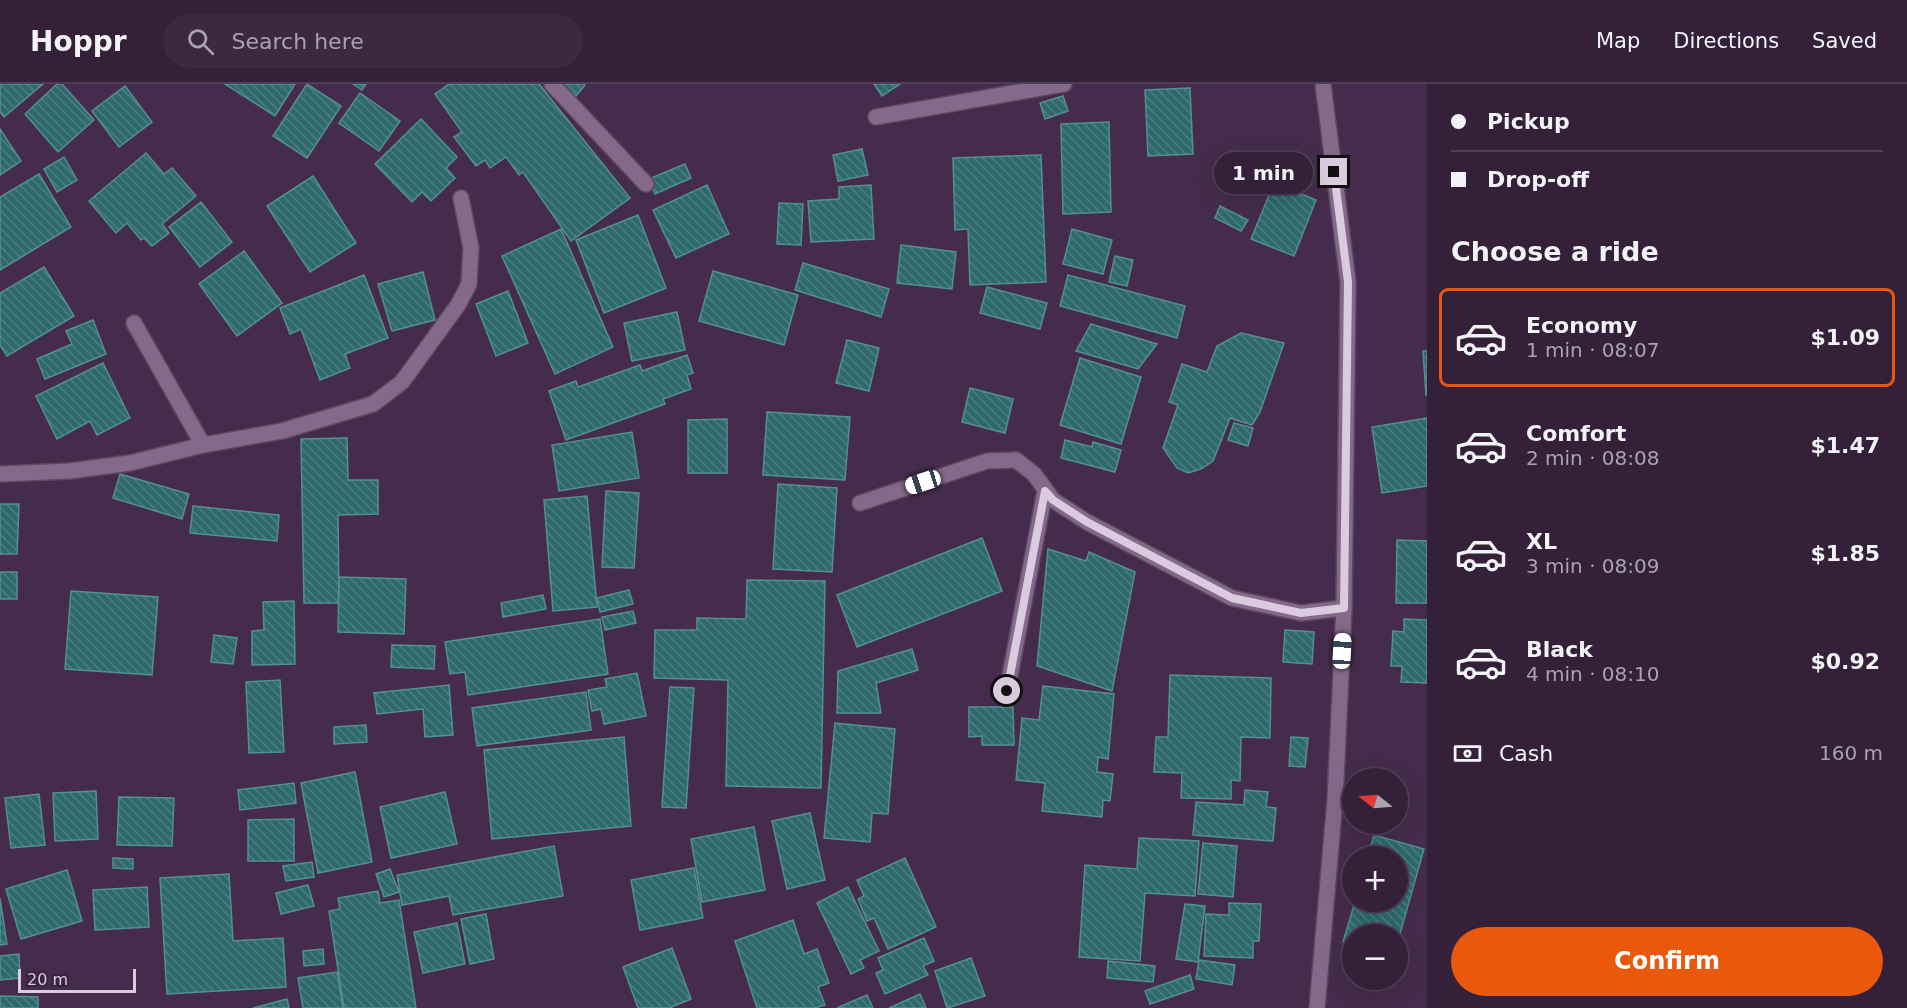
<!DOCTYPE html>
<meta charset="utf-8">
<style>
:root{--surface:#342139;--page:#3c2941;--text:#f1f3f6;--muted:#a9a3ae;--line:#4e3e53;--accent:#ea580c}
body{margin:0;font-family:"DejaVu Sans",sans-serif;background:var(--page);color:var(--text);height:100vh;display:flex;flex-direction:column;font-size:22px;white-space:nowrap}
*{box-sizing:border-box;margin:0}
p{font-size:20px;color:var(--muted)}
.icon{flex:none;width:33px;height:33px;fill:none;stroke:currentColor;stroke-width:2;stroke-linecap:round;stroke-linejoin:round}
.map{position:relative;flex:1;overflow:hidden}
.side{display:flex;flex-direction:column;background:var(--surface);width:480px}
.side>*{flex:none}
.banner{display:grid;align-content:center;height:132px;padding:0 24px;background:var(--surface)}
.needle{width:39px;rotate:287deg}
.controls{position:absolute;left:1342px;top:684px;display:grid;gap:12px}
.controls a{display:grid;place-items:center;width:66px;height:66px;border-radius:50%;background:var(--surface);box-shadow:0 6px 24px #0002,0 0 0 2px var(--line);font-size:30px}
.scale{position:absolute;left:18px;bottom:15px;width:118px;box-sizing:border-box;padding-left:6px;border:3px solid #dbcbde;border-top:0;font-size:16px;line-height:21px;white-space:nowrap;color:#dbcbde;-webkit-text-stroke:4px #3b2241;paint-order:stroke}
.end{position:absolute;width:27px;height:27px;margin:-14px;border:8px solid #dbcbde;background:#111;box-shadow:0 0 0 3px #111}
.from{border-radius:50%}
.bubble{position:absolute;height:42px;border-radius:21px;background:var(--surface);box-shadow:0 6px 24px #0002,0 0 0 2px var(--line);font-size:20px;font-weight:800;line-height:42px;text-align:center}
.car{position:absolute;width:18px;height:36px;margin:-18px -9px;border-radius:8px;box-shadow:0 0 4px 2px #0007;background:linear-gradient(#fff 24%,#345 0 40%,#fff 0 76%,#345 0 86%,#fff 0)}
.banner b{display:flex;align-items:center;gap:21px;height:57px;font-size:22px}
.banner b+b{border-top:2px solid var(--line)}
.banner i{width:15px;height:15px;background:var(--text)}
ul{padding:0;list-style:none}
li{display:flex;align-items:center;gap:18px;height:99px;margin:0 12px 9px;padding:0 12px;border:3px solid transparent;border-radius:9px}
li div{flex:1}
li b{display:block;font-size:22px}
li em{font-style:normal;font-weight:800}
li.active{border-color:var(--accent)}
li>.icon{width:54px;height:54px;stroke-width:1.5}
h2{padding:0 24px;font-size:27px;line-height:72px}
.pay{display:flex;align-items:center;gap:15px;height:66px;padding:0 24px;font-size:22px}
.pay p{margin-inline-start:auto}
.cta{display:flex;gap:12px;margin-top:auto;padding:12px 24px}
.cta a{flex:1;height:69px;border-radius:36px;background:var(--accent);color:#fff;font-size:24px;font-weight:800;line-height:69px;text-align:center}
header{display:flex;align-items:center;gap:36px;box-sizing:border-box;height:84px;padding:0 30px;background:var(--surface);border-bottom:2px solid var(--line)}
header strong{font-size:28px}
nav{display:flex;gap:33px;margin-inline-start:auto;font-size:21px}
.search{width:420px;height:54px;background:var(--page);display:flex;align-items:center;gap:15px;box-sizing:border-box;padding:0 21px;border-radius:33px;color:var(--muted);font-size:22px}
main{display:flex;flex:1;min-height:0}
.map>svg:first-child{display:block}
.building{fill:url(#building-back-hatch);stroke:#548f92;stroke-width:1.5}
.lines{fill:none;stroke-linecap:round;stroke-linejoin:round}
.lane-casing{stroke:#5c4761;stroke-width:18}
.street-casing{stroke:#5c4761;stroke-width:18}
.lane{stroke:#84698b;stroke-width:15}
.street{stroke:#84698b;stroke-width:15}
.route{stroke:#dbcbde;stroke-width:8}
</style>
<header>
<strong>Hoppr</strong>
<div class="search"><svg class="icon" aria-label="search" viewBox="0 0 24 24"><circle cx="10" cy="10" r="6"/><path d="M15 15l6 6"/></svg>Search here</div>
<nav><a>Map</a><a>Directions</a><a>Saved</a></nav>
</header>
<main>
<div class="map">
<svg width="1427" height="924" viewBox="0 0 1427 924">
<defs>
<pattern id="building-back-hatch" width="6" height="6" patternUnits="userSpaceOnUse" patternTransform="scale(1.5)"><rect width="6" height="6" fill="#2e6a6d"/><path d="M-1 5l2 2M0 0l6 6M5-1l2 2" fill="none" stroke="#4c7e81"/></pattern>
</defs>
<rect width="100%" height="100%" fill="#452c4c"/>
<g class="building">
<polygon points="0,0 43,0 4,33 0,28"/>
<polygon points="57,0 62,0 94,36 58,68 25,30"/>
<polygon points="225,0 295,0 275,32"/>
<polygon points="307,0 341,22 307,74 273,52"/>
<polygon points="353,0 366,0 362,6"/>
<polygon points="449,0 539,0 630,114 571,157 523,88 519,91 506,73 490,84 485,76 476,82 454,53 462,48 435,10"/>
<polygon points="561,0 584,0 585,1 576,12"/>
<polygon points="874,0 900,0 882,12"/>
<polygon points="125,2 152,38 119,63 92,27"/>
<polygon points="1190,4 1193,70 1148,72 1145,6"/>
<polygon points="360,9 400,37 379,67 339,39"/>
<polygon points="1063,12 1068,27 1045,35 1040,19"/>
<polygon points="421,35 457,73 446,84 455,94 431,117 422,108 412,118 375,80"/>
<polygon points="1109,38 1111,128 1063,130 1061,40"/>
<polygon points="0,45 21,77 0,91"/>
<polygon points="862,65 868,91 838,97 833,71"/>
<polygon points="146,69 164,90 172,84 196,112 162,140 169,149 152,162 144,154 141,156 127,139 116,149 89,117"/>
<polygon points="1041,71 1046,198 970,201 968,145 955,146 953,74"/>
<polygon points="64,73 77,96 57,108 44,85"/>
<polygon points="685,80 691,94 655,110 649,95"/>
<polygon points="39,90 71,143 0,186 0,113"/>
<polygon points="313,92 356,159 310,188 267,122"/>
<polygon points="1274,99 1316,116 1294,172 1251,155"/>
<polygon points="707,101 729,150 676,174 653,126"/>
<polygon points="871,101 874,155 811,158 808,117 839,115 839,103"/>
<polygon points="201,118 232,158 200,183 169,143"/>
<polygon points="779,119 803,120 801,161 777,160"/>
<polygon points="1220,122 1248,136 1241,147 1215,134"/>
<polygon points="638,131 666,204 604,229 576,156"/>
<polygon points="561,145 613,263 555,290 502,172"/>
<polygon points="1072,145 1112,156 1103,190 1063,180"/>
<polygon points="901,161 956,168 952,205 897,199"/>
<polygon points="244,167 282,219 237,252 199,200"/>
<polygon points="1115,172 1133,176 1127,202 1109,198"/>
<polygon points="803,179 889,205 881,233 795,206"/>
<polygon points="44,183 74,232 7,272 0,261 0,209"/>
<polygon points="713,187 798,211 784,261 699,237"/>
<polygon points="423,188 435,236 392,247 378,200"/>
<polygon points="364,191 388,254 345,270 350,284 320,296 301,245 290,250 280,224"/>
<polygon points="1068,191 1185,222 1177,254 1060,222"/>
<polygon points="987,203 1047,219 1040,245 980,229"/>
<polygon points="508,207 528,259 496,272 476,220"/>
<polygon points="677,228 685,266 632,277 624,239"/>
<polygon points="93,236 106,270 45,295 37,275 72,260 66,247"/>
<polygon points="1091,240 1157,260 1138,285 1076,267"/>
<polygon points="1241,249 1284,259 1260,328 1252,341 1230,334 1213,377 1201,385 1188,389 1177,384 1163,364 1178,321 1169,318 1182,280 1207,288 1217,262"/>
<polygon points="847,256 879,264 869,307 836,299"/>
<polygon points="1423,267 1427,267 1427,311 1426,311"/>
<polygon points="687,271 693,289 687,291 691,305 663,315 665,320 566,356 549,307 576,297 578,303 640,281 642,287"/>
<polygon points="1080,274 1141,293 1121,360 1060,341"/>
<polygon points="103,279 130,334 97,351 90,337 57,355 36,312"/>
<polygon points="970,304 1013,315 1005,349 962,338"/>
<polygon points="767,328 850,333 845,396 763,391"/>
<polygon points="1427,334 1427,402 1382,409 1372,343"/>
<polygon points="727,335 727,389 688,389 688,336"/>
<polygon points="1234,339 1253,344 1248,362 1228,356"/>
<polygon points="632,348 639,394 559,407 552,361"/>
<polygon points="347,354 348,396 378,396 378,430 338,431 339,519 304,519 301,355"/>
<polygon points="1065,356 1092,363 1093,358 1121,366 1115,388 1061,374"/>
<polygon points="120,390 189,410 182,435 113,414"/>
<polygon points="778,400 837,404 832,488 773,485"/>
<polygon points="606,407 639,409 634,484 602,483"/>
<polygon points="587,412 597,523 553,527 544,416"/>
<polygon points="0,420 19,420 17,470 0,470"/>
<polygon points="193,422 279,431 277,457 190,449"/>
<polygon points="982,454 1002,507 857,563 837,511"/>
<polygon points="1397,456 1427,457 1427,519 1396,519"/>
<polygon points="1048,465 1086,477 1089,468 1135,488 1112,607 1037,582"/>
<rect x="0" y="488" width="17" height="27"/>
<polygon points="339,493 406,495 404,550 338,548"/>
<polygon points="747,496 825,497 821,704 726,702 728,596 654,594 655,546 697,546 697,534 746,535"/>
<polygon points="629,506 633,520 600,528 597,514"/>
<polygon points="71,507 158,513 152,591 65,585"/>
<polygon points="543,511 546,525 503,533 501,519"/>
<polygon points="294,517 295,580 252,581 252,547 264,546 263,518"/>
<polygon points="633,527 636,539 605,546 602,533"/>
<polygon points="600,535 608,590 468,611 465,588 450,590 445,558"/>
<polygon points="1404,535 1427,536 1427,599 1401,598 1402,582 1391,582 1393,547 1404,548"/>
<polygon points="1285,546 1314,548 1312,580 1283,578"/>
<polygon points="214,551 237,554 233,580 211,578"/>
<polygon points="392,561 435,562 434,585 391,583"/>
<polygon points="912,565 918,586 876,599 881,629 837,629 838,587"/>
<polygon points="637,589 646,632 604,640 601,625 592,627 588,606 607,603 605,595"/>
<polygon points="1170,591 1271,594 1270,654 1241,653 1240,697 1231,696 1231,715 1181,714 1182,689 1154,688 1156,653 1168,653"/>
<polygon points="280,596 284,668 249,669 246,598"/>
<polygon points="449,601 453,651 425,653 423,625 377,630 374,609"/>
<polygon points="1043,602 1114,610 1108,675 1098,673 1097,688 1113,690 1110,717 1103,716 1102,733 1042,727 1045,699 1016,696 1022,634 1039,636"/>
<polygon points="670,603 694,604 686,724 662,723"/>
<polygon points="586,608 591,646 477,662 472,624"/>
<polygon points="969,623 1013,623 1014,661 982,661 982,652 969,653"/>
<polygon points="835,639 895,645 888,730 872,729 870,758 824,754"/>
<polygon points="366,641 367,658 334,660 334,643"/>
<polygon points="624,653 631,742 492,755 484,666"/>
<polygon points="1291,653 1308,654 1305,683 1289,682"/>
<polygon points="355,688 372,778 318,789 301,699"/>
<polygon points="294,699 296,719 240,726 238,706"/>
<polygon points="1245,706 1268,708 1266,723 1276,724 1273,757 1193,751 1196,718 1244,721"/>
<polygon points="96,707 98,755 55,757 53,709"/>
<polygon points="445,708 457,760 391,774 380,723"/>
<polygon points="39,710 45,761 11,764 5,714"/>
<polygon points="119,713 174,714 172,762 117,761"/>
<polygon points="810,729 825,796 787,805 772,737"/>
<polygon points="294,735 294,777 248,777 248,736"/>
<polygon points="754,743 765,806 702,818 691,755"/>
<polygon points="1374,751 1424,765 1398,857 1398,850 1353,850 1353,861 1343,858 1355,818 1398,818 1398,772 1368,772"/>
<polygon points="1139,754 1199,757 1195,812 1145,809 1140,877 1079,873 1085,781 1137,785"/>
<polygon points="1203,759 1237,762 1233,813 1198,810"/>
<polygon points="554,762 563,812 453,831 449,812 402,821 397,791"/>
<polygon points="113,774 133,775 133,785 113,784"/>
<polygon points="905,774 936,843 888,865 874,834 867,837 858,815 864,812 857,796"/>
<polygon points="312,778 314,793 286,797 283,782"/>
<polygon points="694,784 703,834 640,846 631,796"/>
<polygon points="390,785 399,808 384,813 376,790"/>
<polygon points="67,786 82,837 21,855 6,805"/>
<polygon points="229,790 233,857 283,854 286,903 167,910 160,794"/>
<polygon points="308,801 314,822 281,830 276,809"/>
<polygon points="147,803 149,843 95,846 93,806"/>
<polygon points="848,803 879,867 860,876 864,884 851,890 817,819"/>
<polygon points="378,807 380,819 399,816 416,924 344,924 329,827 340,825 338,814"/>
<polygon points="0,814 7,860 0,861"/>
<polygon points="1229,819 1261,820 1259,857 1253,857 1253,874 1204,872 1206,830 1229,831"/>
<polygon points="1185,820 1205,822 1198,878 1176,875"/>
<polygon points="486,830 494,875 470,880 461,835"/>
<polygon points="793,836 804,870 817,865 829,899 818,903 825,921 815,924 757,924 735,857"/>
<polygon points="457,839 465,880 423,889 414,848"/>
<polygon points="924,854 934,877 923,882 928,891 885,910 876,889 883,886 878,874"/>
<polygon points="672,864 691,915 669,924 638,924 623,883"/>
<polygon points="323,865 324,880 304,882 303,867"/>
<polygon points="19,870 20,894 0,896 0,872"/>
<polygon points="971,874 985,912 947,924 935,887"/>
<polygon points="1199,876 1235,881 1232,901 1196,895"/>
<polygon points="1108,877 1155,882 1153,898 1107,894"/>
<polygon points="337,888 343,924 303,924 298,894"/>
<polygon points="1190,891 1194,905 1150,920 1145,907"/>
<polygon points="920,910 926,924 889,924"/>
<polygon points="867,911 873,924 837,924"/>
<polygon points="0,912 38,913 38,924 0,924"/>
<polygon points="287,915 289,924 253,924"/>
</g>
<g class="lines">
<defs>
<g id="lane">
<polyline points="860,419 987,377 1016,376"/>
<polyline points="1007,607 1045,407"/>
</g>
<g id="street">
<polyline points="552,0 646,100"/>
<polyline points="876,33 1064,0"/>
<polyline points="134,239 203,361"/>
<polyline points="1016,376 1034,390 1053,416 1087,438 1232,514 1301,529 1344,524"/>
<polyline points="0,390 70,387 130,379 203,361 282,347 373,320 402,298 458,221 469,200 471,164 461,114"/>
<polyline points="1317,924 1335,716 1344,524 1348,198 1323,0"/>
</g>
</defs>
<use href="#lane" class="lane-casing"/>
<use href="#street" class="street-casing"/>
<use href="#lane" class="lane"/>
<use href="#street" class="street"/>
</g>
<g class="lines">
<polyline class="route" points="1007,607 1045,407 1053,416 1087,438 1232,514 1301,529 1344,524 1348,198 1334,88"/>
</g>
</svg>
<div class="controls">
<a><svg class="needle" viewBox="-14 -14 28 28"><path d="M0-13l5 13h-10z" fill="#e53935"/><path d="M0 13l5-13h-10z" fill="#a9a3ae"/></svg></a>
<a>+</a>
<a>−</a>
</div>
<div class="scale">20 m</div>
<i class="end from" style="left:1007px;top:607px"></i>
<i class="end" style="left:1334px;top:88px"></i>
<div class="bubble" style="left:1214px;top:68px;width:99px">1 min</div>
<i class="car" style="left:923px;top:398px;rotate:252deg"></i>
<i class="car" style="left:1342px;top:567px;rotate:3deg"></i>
</div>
<section class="side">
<div class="banner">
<b><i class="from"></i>Pickup</b>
<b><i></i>Drop-off</b>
</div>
<h2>Choose a ride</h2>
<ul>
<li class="active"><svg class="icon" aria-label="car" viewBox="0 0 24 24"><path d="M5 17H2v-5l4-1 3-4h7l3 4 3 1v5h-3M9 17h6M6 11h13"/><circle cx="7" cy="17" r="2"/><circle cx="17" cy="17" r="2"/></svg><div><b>Economy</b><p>1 min · 08:07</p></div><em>$1.09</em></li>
<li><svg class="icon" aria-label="car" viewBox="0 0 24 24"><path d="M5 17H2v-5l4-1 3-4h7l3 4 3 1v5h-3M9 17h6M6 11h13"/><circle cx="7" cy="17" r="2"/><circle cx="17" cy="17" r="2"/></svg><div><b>Comfort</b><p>2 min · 08:08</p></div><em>$1.47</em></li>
<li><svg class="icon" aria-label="car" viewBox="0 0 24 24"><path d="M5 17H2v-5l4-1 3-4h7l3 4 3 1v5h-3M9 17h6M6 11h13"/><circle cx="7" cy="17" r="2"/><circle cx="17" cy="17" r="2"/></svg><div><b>XL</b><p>3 min · 08:09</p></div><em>$1.85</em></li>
<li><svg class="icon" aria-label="car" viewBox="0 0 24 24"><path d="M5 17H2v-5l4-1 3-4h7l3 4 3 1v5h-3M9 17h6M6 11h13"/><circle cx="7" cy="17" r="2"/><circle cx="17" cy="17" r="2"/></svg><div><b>Black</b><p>4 min · 08:10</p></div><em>$0.92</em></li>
</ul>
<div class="pay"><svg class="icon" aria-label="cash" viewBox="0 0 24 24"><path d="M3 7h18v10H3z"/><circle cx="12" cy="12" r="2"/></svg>Cash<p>160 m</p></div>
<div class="cta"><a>Confirm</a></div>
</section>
</main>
